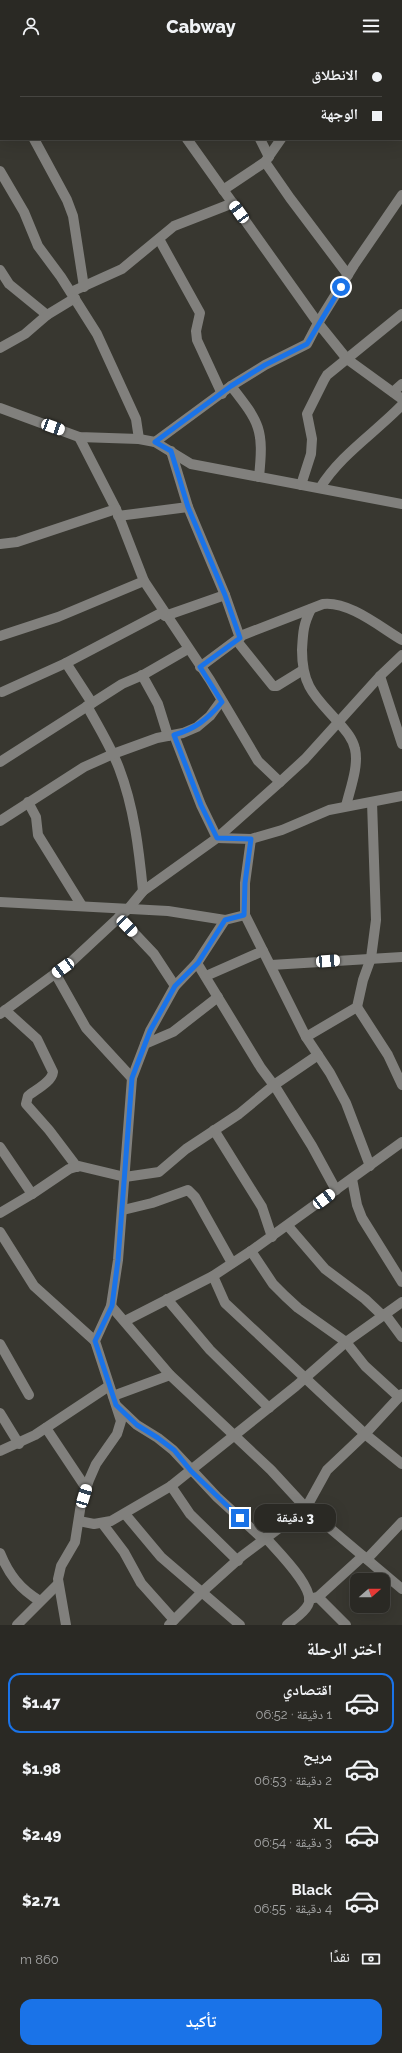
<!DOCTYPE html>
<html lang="ar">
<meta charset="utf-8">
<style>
:root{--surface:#2a2924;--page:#32312c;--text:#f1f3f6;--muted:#a5a6a6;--line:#464541;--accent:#1a73e8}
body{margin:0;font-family:Raleway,"Noto Naskh Arabic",sans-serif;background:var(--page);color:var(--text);direction:rtl;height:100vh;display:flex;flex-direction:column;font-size:15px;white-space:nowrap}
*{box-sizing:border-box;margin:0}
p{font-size:13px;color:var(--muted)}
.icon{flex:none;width:22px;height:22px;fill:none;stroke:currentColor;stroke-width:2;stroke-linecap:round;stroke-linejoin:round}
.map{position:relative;height:1573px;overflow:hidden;direction:ltr}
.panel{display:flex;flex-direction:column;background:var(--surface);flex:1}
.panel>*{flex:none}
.hud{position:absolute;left:0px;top:0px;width:402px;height:88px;box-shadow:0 4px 16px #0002,0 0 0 1px var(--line);direction:rtl;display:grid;align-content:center;height:88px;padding:0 20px;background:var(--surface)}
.needle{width:26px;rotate:70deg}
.buttons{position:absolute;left:350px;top:1521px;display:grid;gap:8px}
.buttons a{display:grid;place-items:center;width:40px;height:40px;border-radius:8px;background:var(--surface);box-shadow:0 4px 16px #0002,0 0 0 1px var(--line);font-size:20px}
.end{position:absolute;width:18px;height:18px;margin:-9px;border:5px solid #1a73e8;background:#fff;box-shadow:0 0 0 2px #fff}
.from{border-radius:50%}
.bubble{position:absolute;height:28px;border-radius:12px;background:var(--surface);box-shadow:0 4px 16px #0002,0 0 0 1px var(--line);font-size:13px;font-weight:800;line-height:28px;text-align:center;direction:rtl}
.car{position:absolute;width:12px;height:24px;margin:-12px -6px;border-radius:5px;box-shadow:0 0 3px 1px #0007;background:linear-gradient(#fff 24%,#345 0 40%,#fff 0 76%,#345 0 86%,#fff 0)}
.hud b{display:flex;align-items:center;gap:14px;height:38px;font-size:15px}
.hud b+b{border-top:1px solid var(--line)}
.hud i{width:10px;height:10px;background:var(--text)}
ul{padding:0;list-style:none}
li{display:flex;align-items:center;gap:12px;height:60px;margin:0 8px 6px;padding:0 12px;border:2px solid transparent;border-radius:12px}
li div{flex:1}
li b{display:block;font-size:15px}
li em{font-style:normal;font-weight:800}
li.active{border-color:var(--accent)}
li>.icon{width:36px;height:36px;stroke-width:1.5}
h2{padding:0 20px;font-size:18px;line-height:48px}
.pay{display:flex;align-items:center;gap:10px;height:44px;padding:0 20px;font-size:15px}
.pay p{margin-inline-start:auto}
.primary-button{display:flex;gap:8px;margin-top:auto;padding:8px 20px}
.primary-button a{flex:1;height:46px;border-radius:12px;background:var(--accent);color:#fff;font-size:16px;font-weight:800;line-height:46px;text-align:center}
header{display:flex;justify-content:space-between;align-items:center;height:52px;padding:0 20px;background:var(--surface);font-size:18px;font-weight:800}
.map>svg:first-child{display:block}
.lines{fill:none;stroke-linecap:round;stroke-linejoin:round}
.minor{stroke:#81807d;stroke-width:10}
.route{stroke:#1a73e8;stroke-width:5}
</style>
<header><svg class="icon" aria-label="menu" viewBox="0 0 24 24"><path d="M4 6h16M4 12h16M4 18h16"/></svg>Cabway<svg class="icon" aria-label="person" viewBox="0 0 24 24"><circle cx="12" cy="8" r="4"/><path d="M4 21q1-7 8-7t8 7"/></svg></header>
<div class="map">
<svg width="402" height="1573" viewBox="0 0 402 1573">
<rect width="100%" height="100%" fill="#383730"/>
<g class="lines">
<g class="minor">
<polyline points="152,0 152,1"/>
<polyline points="399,0 399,1"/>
<polyline points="206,1 208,0"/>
<polyline points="296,1 296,0"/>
<polyline points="401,10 402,13"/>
<polyline points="0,29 1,31"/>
<polyline points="401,38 402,38"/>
<polyline points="34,87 67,148 73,164 84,235"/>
<polyline points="187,87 318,271 347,307 402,347"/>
<polyline points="260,87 269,105"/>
<polyline points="265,110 290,146 348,223"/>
<polyline points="0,119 24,160 38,194 61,225 97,282 136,367 139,387"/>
<polyline points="223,138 265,110 281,87"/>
<polyline points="159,187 200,261 196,279 197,288 222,342"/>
<polyline points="0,218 9,232 47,263"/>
<polyline points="71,240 122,217 174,174 233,151"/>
<polyline points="0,296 25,282 47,263 75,246"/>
<path d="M231,334C260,371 264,377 259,425"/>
<polyline points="393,340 402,332"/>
<polyline points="0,356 79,385 139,387 155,390 191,412 402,452"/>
<polyline points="79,385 116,457 144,529 210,628 258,709 280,730"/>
<polyline points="155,390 231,334 265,313 307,292 318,271 354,213 402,143"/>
<polyline points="171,399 188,455 225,543 240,586"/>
<polyline points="301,433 311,402 312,387 307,362 324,328 327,323 402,262"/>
<path d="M320,436C340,403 375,381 402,353"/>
<polyline points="118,464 188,455"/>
<polyline points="0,492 17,490 116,457"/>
<path d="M311,557C303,573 303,581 302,598C302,636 316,645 339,671C346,679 353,687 355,697C359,714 350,737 346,754"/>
<polyline points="165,564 225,543"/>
<polyline points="0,584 58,565 144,529"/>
<polyline points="237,589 273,634 277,634 303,618"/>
<polyline points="66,611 92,651"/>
<path d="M200,615L243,583L323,552C349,549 380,575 402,588"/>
<polyline points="142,623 158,652 168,684"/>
<polyline points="380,624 402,692"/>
<polyline points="2,640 66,611 163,560"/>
<path d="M87,654C98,674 111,695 119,716C134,755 139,798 143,839"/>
<polyline points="174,683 201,753 217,786 251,787 282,778 329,758 402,744"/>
<polyline points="0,710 122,632 143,623 188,597"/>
<polyline points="28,750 36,765 38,783 82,854"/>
<polyline points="0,769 84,715 113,702 157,686 183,681 197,675 210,664 221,649"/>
<polyline points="251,787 245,831 245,863 306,985 330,1021 346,1051 370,1114"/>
<polyline points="0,850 168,859 225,868 245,863"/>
<polyline points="119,865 154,902 175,934"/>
<polyline points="197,911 261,1016 276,1036 312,1094 336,1138"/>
<polyline points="271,913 402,905"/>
<polyline points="55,921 86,976 132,1026"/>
<polyline points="206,924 263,899"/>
<polyline points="357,955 388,1003 402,1033"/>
<path d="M5,958L37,987L53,1020C52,1030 35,1038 28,1044L26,1052L49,1078L77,1115"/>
<polyline points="0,962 71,910 129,856 143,839 217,786 280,730 305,707 380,624 402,603"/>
<polyline points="306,985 357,955 363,928 371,906 376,868 372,750"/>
<polyline points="145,992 173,980 218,945"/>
<polyline points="214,1078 262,1155 272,1185"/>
<polyline points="0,1095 32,1142"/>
<polyline points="352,1127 357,1153 362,1166 402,1230"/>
<polyline points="123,1158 152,1151 188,1138 195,1145 232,1211"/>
<polyline points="0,1161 32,1142 69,1117 79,1114 125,1125 159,1120 186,1097 239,1062 274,1033 318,1003"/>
<polyline points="288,1174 325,1217 365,1247 383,1264"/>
<polyline points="0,1180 34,1234 95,1289"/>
<polyline points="251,1199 273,1232 285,1244 298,1256 346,1290 365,1314 399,1345"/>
<polyline points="213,1224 225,1251 365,1382 402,1412"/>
<polyline points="167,1247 210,1298 269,1356"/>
<polyline points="111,1254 170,1323 271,1418 306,1456 402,1537"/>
<polyline points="385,1262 402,1285"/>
<polyline points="125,1269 213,1224 251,1199 402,1090"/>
<polyline points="0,1292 29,1343"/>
<polyline points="113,1344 170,1323"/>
<polyline points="117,1354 137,1373 158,1386 173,1398 217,1445 264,1488"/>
<polyline points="0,1361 19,1392"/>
<polyline points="46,1376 86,1436"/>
<polyline points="0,1399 35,1383 109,1334"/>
<polyline points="171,1434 190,1462 238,1509"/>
<polyline points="125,1462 161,1505 240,1573"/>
<polyline points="79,1469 94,1472 111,1469 171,1434 296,1334 346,1290 402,1250"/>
<polyline points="102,1471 124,1500 141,1531 174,1568"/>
<path d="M266,1486C276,1498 317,1537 308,1553C304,1561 294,1567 287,1573"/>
<path d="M0,1501C9,1523 20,1537 40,1549"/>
<polyline points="367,1507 402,1470"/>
<polyline points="318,1545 346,1573"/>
<polyline points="309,1547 318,1545 363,1504"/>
<polyline points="17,1573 58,1532"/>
<polyline points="66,1573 58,1527 61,1514 75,1490 81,1452 89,1428 96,1412 117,1382 121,1369 95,1289 111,1254 118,1208 132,1026 150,979 175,934 197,911 225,868"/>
<polyline points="169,1573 202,1540 242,1504 306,1456 327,1418 365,1382 402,1342"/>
</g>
</g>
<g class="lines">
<path class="route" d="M240,1466L191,1419L174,1398L158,1386L137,1373L116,1353L95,1289L112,1254L118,1208L132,1026L150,979L175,934L198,911L225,868L244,863L245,831L251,787L217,786L201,753L174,683C195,677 208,667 222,650L200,615L240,586L225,543L188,455L171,399L155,390L231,334L265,313L307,292L341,235"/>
</g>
</svg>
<div class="buttons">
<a><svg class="needle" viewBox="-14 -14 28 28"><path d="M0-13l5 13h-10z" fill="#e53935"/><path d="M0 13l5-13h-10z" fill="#a5a6a6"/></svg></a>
</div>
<i class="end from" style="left:341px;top:235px"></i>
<i class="end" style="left:240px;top:1466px"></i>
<div class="bubble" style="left:254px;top:1452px;width:82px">3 دقيقة</div>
<i class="car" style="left:239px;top:160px;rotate:324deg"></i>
<i class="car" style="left:53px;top:375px;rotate:110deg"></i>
<i class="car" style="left:127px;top:874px;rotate:136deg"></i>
<i class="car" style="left:328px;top:909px;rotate:86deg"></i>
<i class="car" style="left:63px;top:916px;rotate:234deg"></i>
<i class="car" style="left:324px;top:1147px;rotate:53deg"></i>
<i class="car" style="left:84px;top:1444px;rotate:17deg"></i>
<div class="hud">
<b><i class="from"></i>الانطلاق</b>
<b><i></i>الوجهة</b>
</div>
</div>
<section class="panel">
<h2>اختر الرحلة</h2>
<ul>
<li class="active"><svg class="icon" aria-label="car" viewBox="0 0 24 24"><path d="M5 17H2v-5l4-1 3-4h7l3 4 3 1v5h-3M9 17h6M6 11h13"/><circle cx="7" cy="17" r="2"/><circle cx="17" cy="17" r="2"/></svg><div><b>اقتصادي</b><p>1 دقيقة · 06:52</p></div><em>$1.47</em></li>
<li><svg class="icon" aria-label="car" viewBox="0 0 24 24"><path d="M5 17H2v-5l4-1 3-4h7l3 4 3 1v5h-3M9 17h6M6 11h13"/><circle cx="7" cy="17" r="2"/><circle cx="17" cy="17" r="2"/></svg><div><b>مريح</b><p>2 دقيقة · 06:53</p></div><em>$1.98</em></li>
<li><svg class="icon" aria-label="car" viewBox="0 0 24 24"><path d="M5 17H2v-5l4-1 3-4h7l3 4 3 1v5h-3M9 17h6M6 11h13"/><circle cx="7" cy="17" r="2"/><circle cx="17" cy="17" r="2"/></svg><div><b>XL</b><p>3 دقيقة · 06:54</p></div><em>$2.49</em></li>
<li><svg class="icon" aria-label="car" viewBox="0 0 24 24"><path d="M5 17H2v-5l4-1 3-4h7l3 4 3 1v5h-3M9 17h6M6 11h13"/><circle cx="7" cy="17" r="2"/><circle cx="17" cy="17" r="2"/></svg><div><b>Black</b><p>4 دقيقة · 06:55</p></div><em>$2.71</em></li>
</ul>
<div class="pay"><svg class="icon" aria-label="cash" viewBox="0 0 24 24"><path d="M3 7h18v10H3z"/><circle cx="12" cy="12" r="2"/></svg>نقدًا<p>860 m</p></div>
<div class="primary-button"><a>تأكيد</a></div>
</section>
